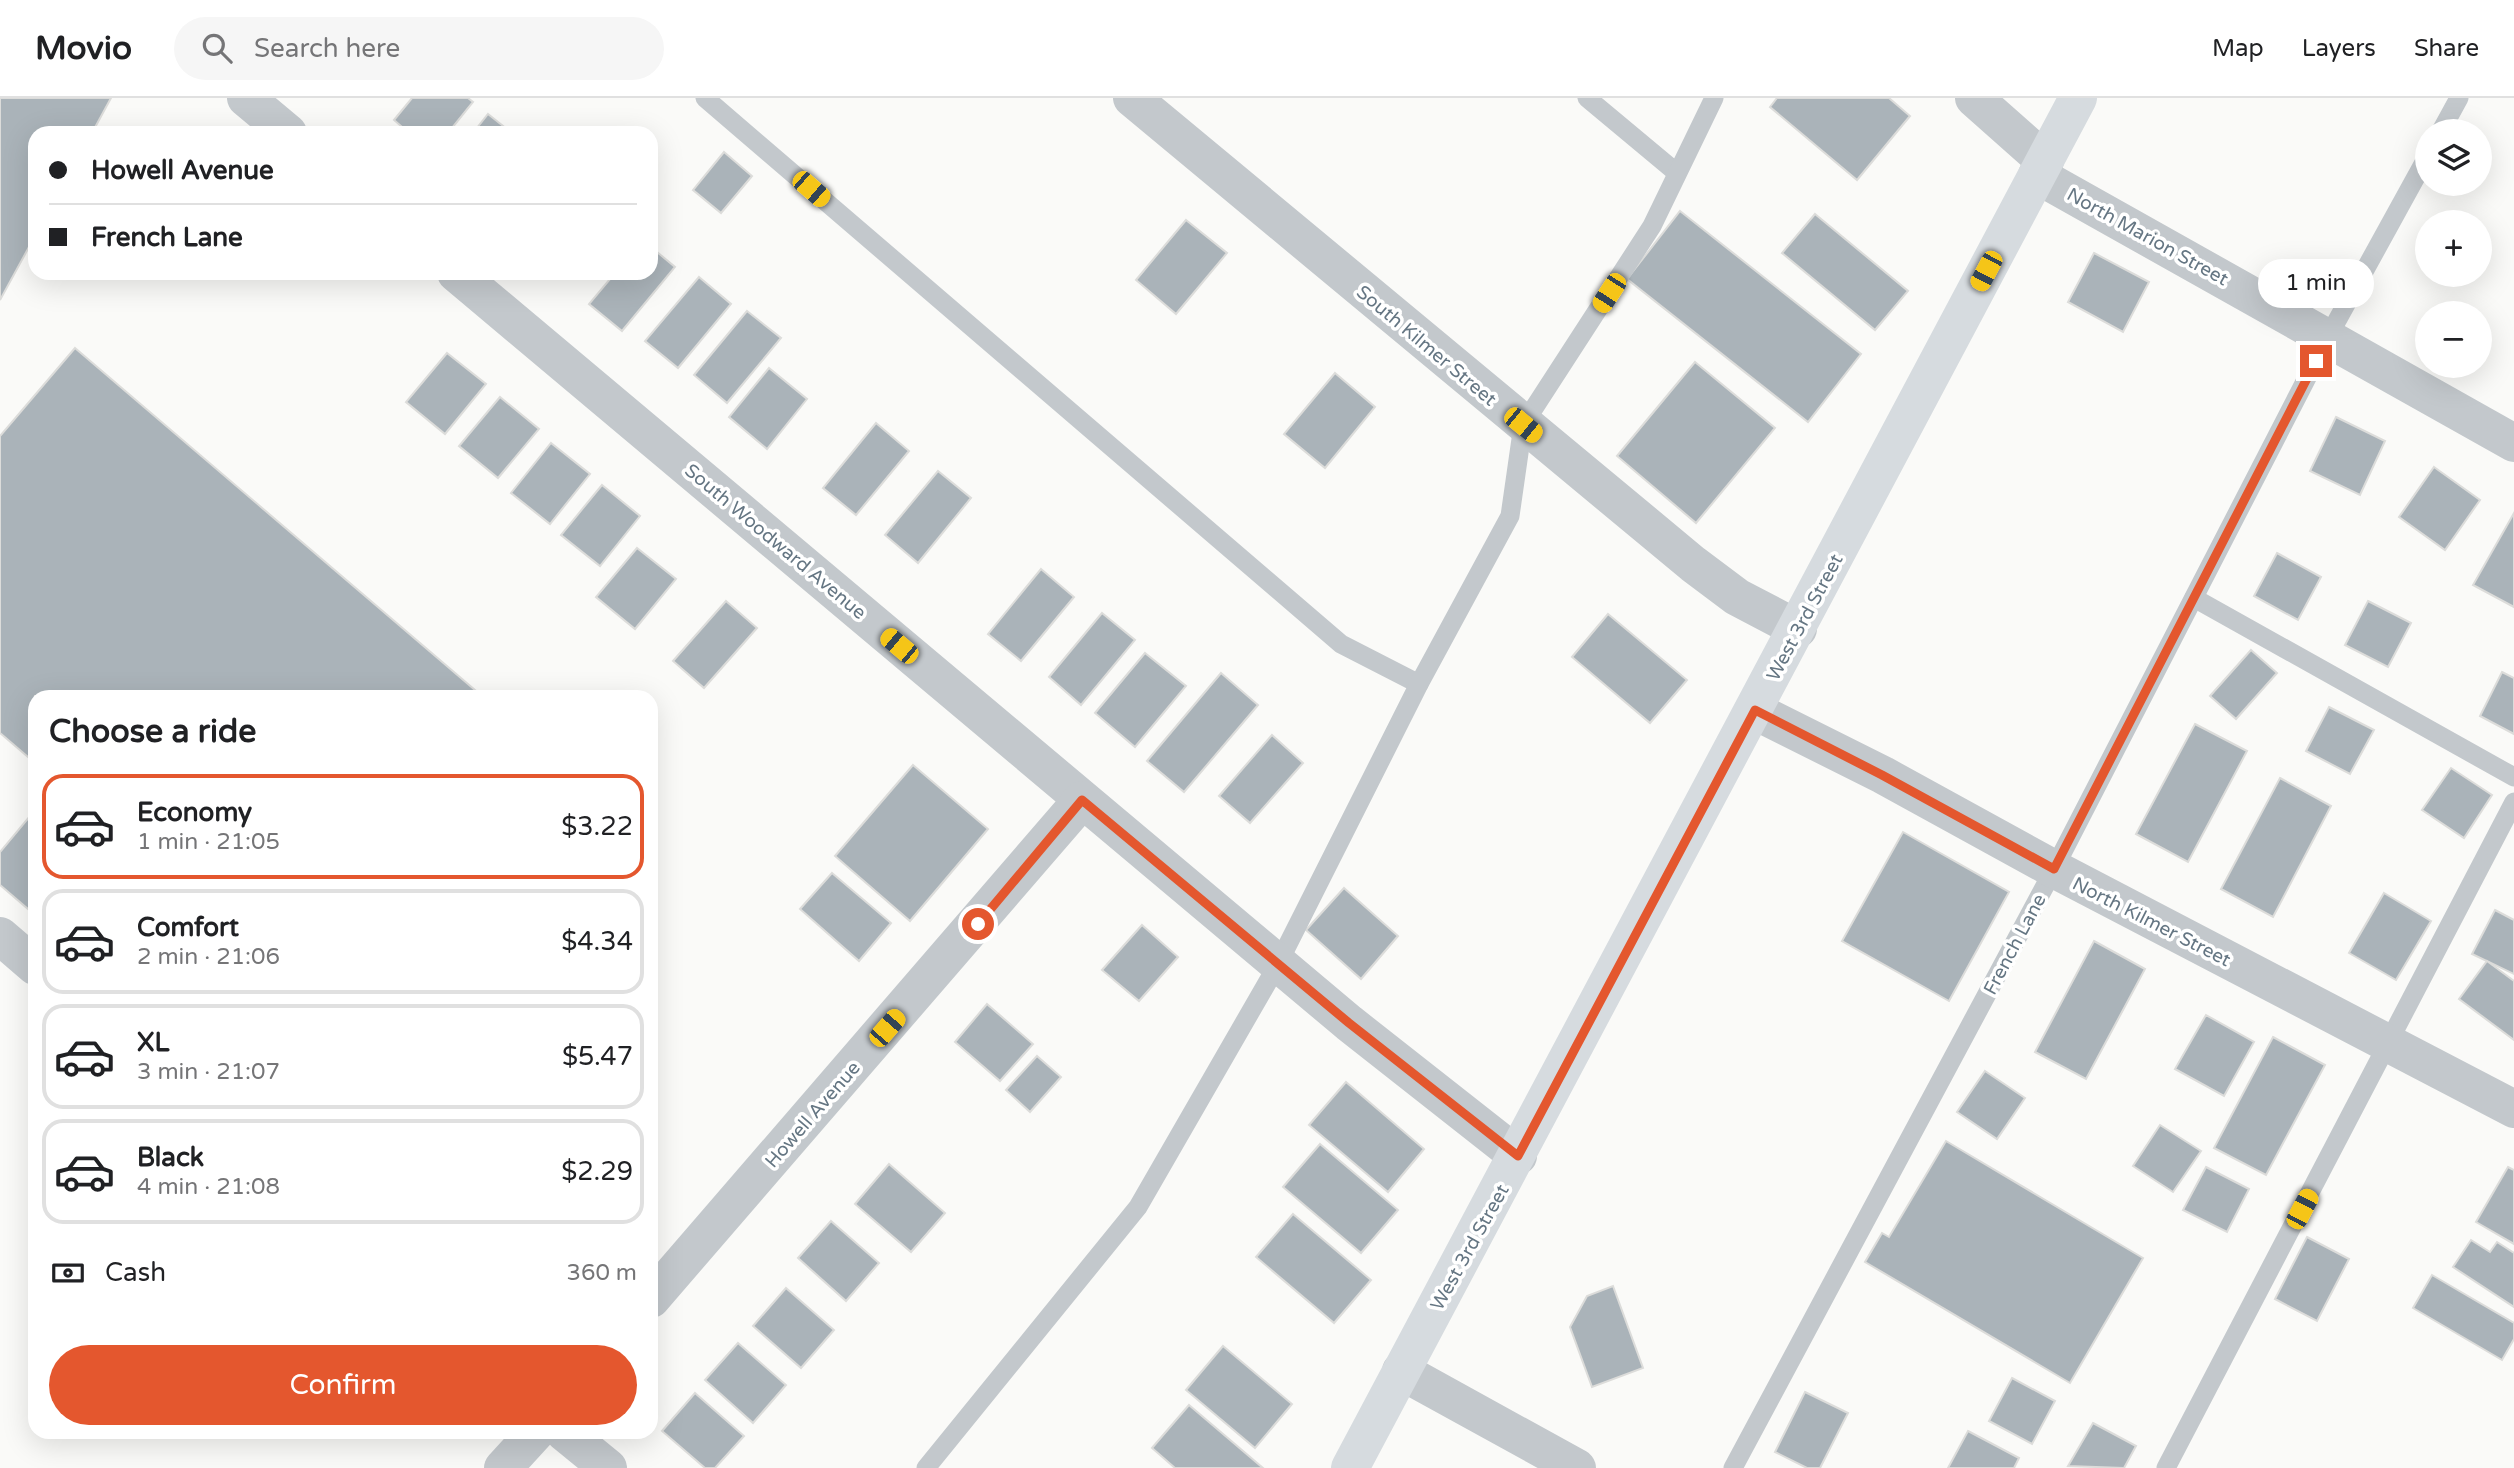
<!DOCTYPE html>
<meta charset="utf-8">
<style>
:root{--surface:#fff;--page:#f6f6f6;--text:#202124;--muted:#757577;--line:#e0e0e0;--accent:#e4572e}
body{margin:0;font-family:"Varela Round",sans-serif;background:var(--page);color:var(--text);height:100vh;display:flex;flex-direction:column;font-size:26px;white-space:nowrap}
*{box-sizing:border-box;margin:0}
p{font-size:23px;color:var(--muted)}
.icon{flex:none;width:38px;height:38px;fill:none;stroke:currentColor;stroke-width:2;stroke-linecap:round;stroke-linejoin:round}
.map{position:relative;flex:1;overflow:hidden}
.drawer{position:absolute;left:28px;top:592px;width:630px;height:749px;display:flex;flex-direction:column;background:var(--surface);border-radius:21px;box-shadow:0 7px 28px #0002}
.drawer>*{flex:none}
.top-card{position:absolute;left:28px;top:28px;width:630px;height:154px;border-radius:21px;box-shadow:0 7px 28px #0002;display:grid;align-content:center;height:154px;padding:0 21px;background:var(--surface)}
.tools{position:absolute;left:2415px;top:21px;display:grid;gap:14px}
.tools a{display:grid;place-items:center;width:77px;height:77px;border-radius:50%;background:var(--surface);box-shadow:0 7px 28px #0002;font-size:35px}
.end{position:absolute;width:32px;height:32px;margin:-16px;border:9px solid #e4572e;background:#fff;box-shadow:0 0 0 4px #fff}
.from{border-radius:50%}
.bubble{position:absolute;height:49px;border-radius:24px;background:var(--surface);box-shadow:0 7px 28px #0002;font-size:23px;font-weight:600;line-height:49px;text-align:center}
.car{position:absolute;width:21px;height:42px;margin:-21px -10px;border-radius:9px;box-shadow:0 0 5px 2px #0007;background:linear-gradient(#f5c518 24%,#345 0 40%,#f5c518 0 76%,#345 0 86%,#f5c518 0)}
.top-card b{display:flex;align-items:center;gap:24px;height:66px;font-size:26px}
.top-card b+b{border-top:2px solid var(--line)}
.top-card i{width:18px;height:18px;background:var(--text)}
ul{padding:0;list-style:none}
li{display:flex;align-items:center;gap:21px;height:105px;margin:0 14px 10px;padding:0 7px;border:4px solid var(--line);border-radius:21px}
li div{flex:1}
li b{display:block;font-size:26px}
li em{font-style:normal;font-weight:600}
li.on{border-color:var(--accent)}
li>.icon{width:63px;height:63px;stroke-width:1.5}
h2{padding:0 21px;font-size:32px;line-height:84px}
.pay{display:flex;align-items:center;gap:18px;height:77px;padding:0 21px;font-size:26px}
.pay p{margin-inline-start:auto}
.primary-button{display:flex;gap:14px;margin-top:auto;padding:14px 21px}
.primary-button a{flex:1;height:80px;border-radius:42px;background:var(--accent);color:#fff;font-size:28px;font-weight:600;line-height:80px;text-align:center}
header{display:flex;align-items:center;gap:42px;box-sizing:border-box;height:98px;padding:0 35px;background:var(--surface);border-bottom:2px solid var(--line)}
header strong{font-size:33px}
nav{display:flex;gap:38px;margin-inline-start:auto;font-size:24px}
.search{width:490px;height:63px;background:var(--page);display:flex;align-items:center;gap:18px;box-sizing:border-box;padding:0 24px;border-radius:38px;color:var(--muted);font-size:26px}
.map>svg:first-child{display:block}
.building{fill:#aab3b9;stroke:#dcdcda;stroke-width:2}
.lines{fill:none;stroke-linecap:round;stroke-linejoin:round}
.lane{stroke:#c3c8cc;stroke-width:19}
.street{stroke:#c3c8cc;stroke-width:38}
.primary{stroke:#d6dbdf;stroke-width:38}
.route{stroke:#e4572e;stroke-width:9}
.labels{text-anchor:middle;stroke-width:7;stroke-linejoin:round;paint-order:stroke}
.street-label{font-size:19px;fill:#657683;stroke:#fff}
</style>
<header>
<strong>Movio</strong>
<div class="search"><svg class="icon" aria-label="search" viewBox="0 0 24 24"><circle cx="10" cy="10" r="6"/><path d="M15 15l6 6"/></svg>Search here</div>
<nav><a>Map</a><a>Layers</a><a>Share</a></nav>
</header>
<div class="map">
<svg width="2514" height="1370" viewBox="0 0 2514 1370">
<rect width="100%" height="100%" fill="#fafaf8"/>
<g class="building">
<polygon points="0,0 111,0 92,35 35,35 35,138 0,202"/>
<polygon points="412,0 468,0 473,4 448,35 409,35 394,22"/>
<polygon points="1777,0 1889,0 1910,18 1857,82 1770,9"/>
<polygon points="488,16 512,35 473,35"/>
<polygon points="724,54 752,78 721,115 693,92"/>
<polygon points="1680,113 1861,256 1808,324 1627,181"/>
<polygon points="1815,116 1908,193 1875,232 1782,155"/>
<polygon points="1186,122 1227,155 1176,216 1136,182"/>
<polygon points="651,149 675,169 622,233 589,206 615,175 651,175"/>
<polygon points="2094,155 2149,184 2123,234 2068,204"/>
<polygon points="699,179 731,206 678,270 645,243"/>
<polygon points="747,213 781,240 727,305 694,277"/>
<polygon points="75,250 482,598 35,598 35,665 0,635 0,338"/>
<polygon points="447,255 486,286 445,336 406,304"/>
<polygon points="1695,264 1775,330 1696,425 1617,358"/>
<polygon points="769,270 807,301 767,351 729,319"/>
<polygon points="1335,275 1375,309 1325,370 1284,336"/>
<polygon points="500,299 539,331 498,380 459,348"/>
<polygon points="2336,319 2385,343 2360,397 2310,373"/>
<polygon points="876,325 909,353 856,417 823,390"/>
<polygon points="551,345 590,376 550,426 511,395"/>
<polygon points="2434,369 2480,402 2445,452 2399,419"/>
<polygon points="938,373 971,400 918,465 885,437"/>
<polygon points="602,387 640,418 600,468 561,437"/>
<polygon points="2514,415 2514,509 2473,487"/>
<polygon points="637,450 676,481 635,531 596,499"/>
<polygon points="2277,455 2321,479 2298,522 2254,498"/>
<polygon points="1041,471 1074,499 1021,563 988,536"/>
<polygon points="726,503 757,530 704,590 673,563"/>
<polygon points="2368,503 2411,525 2388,569 2345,547"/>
<polygon points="1102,515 1135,542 1081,607 1049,579"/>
<polygon points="1608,516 1687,582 1650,625 1572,559"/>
<polygon points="2251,552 2277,575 2236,621 2210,598"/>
<polygon points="1145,555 1186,588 1135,649 1095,615"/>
<polygon points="2502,574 2514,580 2514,636 2480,618"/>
<polygon points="1221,575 1258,607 1184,694 1147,663"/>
<polygon points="2329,609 2374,632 2350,676 2306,653"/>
<polygon points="2195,626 2247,653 2188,764 2136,736"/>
<polygon points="1272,637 1303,665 1250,725 1219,698"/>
<polygon points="913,667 988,731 910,823 835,758"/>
<polygon points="2451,670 2492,697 2464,740 2422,712"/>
<polygon points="2280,680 2331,708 2273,819 2221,791"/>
<polygon points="35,712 35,817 0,787 0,754"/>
<polygon points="1903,734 2009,794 1949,903 1842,843"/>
<polygon points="832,775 891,825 859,863 800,811"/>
<polygon points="1344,790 1398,838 1361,881 1306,832"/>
<polygon points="2384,795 2431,823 2396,882 2349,855"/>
<polygon points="2495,812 2514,822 2514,876 2472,856"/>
<polygon points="1142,827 1178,859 1139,903 1102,872"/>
<polygon points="2094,843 2145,871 2086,981 2035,954"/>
<polygon points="2487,863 2514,883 2514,942 2459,901"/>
<polygon points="987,906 1033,946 1000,983 955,944"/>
<polygon points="2206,917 2254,944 2224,998 2175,971"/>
<polygon points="2273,939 2325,967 2266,1077 2214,1050"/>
<polygon points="1037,958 1061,979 1030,1014 1006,992"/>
<polygon points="1985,973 2025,1000 1997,1041 1957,1014"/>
<polygon points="1346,984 1424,1051 1388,1094 1309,1027"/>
<polygon points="2160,1027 2201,1053 2173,1094 2133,1068"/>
<polygon points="1946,1043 2143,1160 2070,1285 1865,1164 1882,1135 1889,1139"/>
<polygon points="1320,1046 1398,1112 1361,1155 1283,1089"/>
<polygon points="889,1066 945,1115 911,1154 855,1106"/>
<polygon points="2206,1069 2249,1091 2227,1134 2183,1112"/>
<polygon points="2508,1069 2514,1072 2514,1146 2476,1124"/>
<polygon points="1293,1116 1371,1182 1334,1225 1256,1159"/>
<polygon points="831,1123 879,1165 846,1203 798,1160"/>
<polygon points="2307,1139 2349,1161 2317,1223 2275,1201"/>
<polygon points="2471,1142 2490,1154 2497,1144 2514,1155 2514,1209 2453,1169"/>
<polygon points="2432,1177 2514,1225 2514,1241 2502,1262 2413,1210"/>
<polygon points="1613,1188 1643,1270 1592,1289 1570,1229 1587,1198"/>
<polygon points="786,1190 834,1232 801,1270 753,1228"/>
<polygon points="738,1245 786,1287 753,1325 705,1282"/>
<polygon points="1223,1248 1292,1306 1255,1350 1186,1292"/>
<polygon points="2012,1280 2055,1303 2032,1346 1989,1323"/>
<polygon points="1805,1294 1848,1315 1820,1370 1807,1370 1775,1354"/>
<polygon points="695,1295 744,1338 715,1370 705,1370 662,1333"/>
<polygon points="1189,1307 1263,1370 1175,1370 1152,1350"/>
<polygon points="2093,1325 2136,1348 2124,1370 2068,1368"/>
<polygon points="1968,1333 2019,1360 2014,1370 1948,1370"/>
</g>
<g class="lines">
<g class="lane">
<polyline points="705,0 1341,546 1419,586"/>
<polyline points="1587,0 1677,75"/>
<polyline points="2441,33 2459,0"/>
<polyline points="2194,500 2514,679"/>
<polyline points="926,1370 1138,1109 1278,866 1419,586 1510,418 1523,327 1652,128 1714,0"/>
<polyline points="1733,1370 2054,771 2328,239 2427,59"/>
<polyline points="2166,1370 2514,704"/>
</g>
<g class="street">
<polyline points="246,0 288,35"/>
<polyline points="1132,0 1693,466 1737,499 1798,531"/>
<polyline points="1974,0 2045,63"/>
<polyline points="2037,77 2514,345"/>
<polyline points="456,175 1349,925 1518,1058"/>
<polyline points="1755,613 1883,677 2054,771 2514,1011"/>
<polyline points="0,838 35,868"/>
<polyline points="651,1201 1082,702"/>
<polyline points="1401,1273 1577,1370"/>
<polyline points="564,1334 608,1370"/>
<polyline points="503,1370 536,1334"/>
</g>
<polyline class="primary" points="1350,1370 2078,0"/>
</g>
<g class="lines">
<polyline class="route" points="978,826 1082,702 1349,925 1518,1058 1755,612 1882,677 2054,771 2316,263"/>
</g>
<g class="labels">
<g class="street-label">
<text transform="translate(2148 138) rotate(29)" y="7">North Marion Street</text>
<text transform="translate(1427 247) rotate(40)" y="7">South Kilmer Street</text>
<text transform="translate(776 443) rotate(40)" y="7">South Woodward Avenue</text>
<text transform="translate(1804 519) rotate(-62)" y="7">West 3rd Street</text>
<text transform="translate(2152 823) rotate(27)" y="7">North Kilmer Street</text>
<text transform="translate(2014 846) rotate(-62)" y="7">French Lane</text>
<text transform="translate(812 1016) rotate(-49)" y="7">Howell Avenue</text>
<text transform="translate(1469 1149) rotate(-61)" y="7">West 3rd Street</text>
</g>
</g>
</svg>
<div class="tools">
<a><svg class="icon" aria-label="layers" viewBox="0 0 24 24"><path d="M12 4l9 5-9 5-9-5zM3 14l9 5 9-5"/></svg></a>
<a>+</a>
<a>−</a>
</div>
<i class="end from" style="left:978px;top:826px"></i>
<i class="end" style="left:2316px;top:263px"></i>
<div class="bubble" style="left:2258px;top:161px;width:116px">1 min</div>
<i class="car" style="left:811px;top:91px;rotate:131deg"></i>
<i class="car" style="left:1986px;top:173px;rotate:208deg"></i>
<i class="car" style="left:1609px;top:195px;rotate:213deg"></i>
<i class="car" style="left:1523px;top:327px;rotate:129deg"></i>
<i class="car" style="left:899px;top:548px;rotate:310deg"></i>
<i class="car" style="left:887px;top:930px;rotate:41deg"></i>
<i class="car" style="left:2302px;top:1111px;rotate:28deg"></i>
<div class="top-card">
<b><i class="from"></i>Howell Avenue</b>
<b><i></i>French Lane</b>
</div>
<section class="drawer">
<h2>Choose a ride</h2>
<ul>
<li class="on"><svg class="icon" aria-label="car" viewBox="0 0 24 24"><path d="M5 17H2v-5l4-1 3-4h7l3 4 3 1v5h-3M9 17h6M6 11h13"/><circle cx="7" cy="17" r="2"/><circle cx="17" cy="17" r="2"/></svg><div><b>Economy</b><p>1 min · 21:05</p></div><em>$3.22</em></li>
<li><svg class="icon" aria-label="car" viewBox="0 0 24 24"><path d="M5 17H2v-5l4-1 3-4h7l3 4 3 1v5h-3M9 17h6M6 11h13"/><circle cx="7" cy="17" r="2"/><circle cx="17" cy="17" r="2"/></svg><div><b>Comfort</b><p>2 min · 21:06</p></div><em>$4.34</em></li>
<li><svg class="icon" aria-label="car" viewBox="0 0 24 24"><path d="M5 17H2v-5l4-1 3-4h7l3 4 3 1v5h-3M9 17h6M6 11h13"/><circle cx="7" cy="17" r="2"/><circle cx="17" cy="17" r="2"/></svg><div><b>XL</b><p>3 min · 21:07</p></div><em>$5.47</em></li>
<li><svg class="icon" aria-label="car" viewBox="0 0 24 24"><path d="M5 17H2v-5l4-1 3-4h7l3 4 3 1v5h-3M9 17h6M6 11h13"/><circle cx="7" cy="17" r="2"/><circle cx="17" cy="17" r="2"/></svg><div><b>Black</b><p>4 min · 21:08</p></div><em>$2.29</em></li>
</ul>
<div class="pay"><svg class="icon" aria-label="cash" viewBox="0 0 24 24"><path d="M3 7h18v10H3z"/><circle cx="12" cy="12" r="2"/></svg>Cash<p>360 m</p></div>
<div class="primary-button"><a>Confirm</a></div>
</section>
</div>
